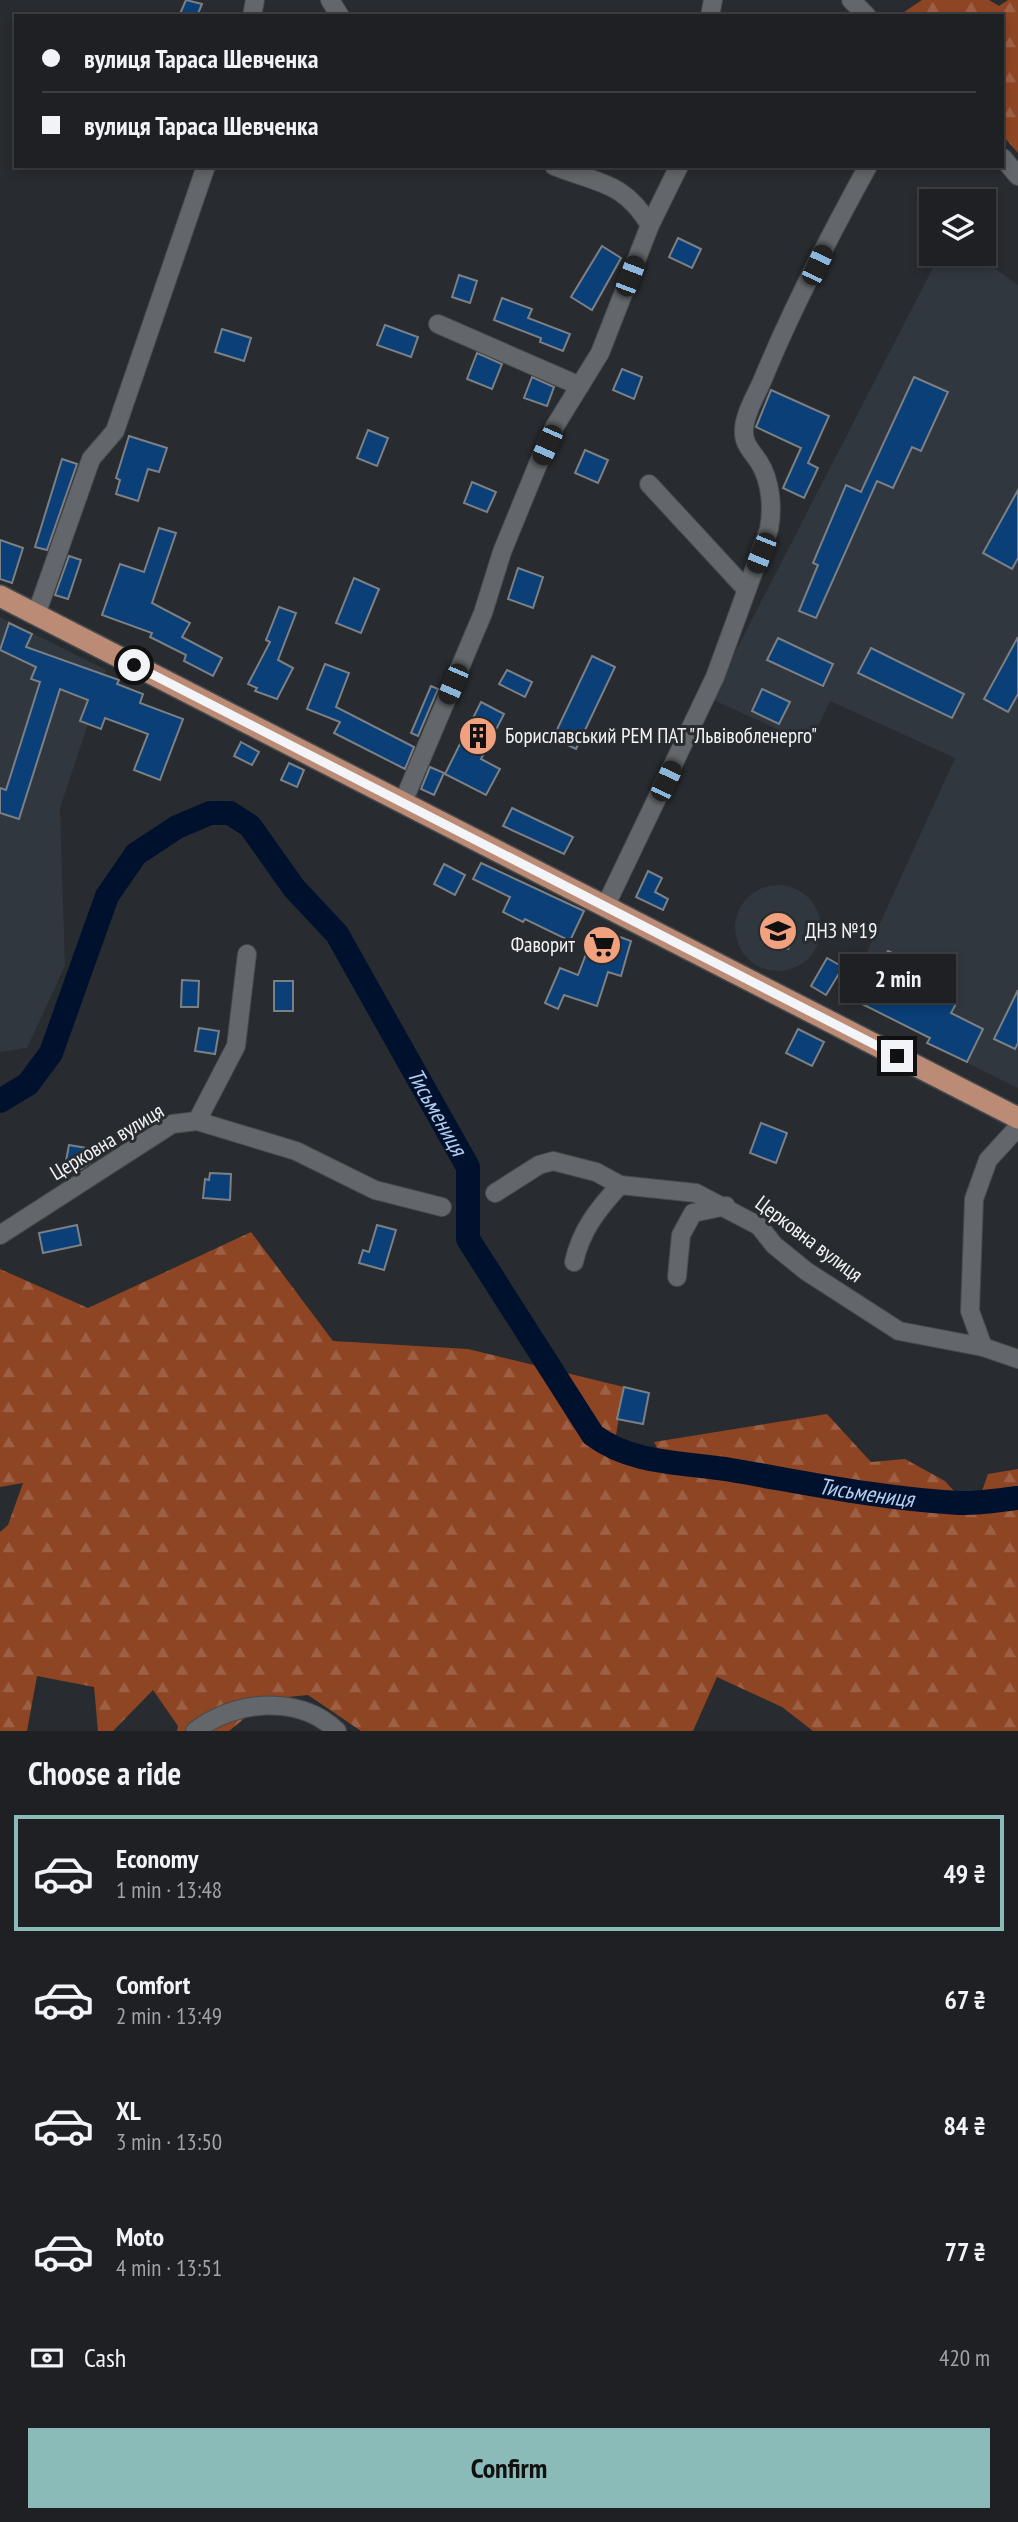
<!DOCTYPE html>
<meta charset="utf-8">
<style>
:root{--surface:#1e2023;--page:#2b2d30;--text:#f1f3f6;--muted:#a1a3a6;--line:#3c3e41;--accent:#8bbbb9}
body{margin:0;font-family:"PT Sans Narrow",sans-serif;background:var(--page);color:var(--text);height:100vh;display:flex;flex-direction:column;font-size:26px;white-space:nowrap}
*{box-sizing:border-box;margin:0}
p{font-size:23px;color:var(--muted)}
.icon{flex:none;width:38px;height:38px;fill:none;stroke:currentColor;stroke-width:2;stroke-linecap:round;stroke-linejoin:round}
.map{position:relative;height:1731px;overflow:hidden}
.details{display:flex;flex-direction:column;background:var(--surface);flex:1}
.details>*{flex:none}
.top-card{position:absolute;left:14px;top:14px;width:990px;height:154px;border-radius:0px;box-shadow:0 4px 10px #0003,0 0 0 2px var(--line);display:grid;align-content:center;height:154px;padding:0 28px;background:var(--surface)}
.controls{position:absolute;left:919px;top:189px;display:grid;gap:14px}
.controls a{display:grid;place-items:center;width:77px;height:77px;border-radius:0px;background:var(--surface);box-shadow:0 4px 10px #0003,0 0 0 2px var(--line);font-size:35px}
.end{position:absolute;width:32px;height:32px;margin:-16px;border:9px solid #f2f4f7;background:#111;box-shadow:0 0 0 4px #111}
.from{border-radius:50%}
.bubble{position:absolute;height:49px;border-radius:0px;background:var(--surface);box-shadow:0 4px 10px #0003,0 0 0 2px var(--line);font-size:23px;font-weight:700;line-height:49px;text-align:center}
.car{position:absolute;width:21px;height:42px;margin:-21px -10px;border-radius:9px;box-shadow:0 0 5px 2px #0007;background:linear-gradient(#222 24%,#8ab4d8 0 40%,#222 0 76%,#8ab4d8 0 86%,#222 0)}
.top-card b{display:flex;align-items:center;gap:24px;height:66px;font-size:26px}
.top-card b+b{border-top:2px solid var(--line)}
.top-card i{width:18px;height:18px;background:var(--text)}
ul{padding:0;list-style:none}
li{display:flex;align-items:center;gap:21px;height:116px;margin:0 14px 10px;padding:0 14px;border:4px solid transparent;border-radius:0px}
li div{flex:1}
li b{display:block;font-size:26px}
li em{font-style:normal;font-weight:700}
li.active{border-color:var(--accent)}
li>.icon{width:63px;height:63px;stroke-width:1.5}
h2{padding:0 28px;font-size:32px;line-height:84px}
.pay{display:flex;align-items:center;gap:18px;height:77px;padding:0 28px;font-size:26px}
.pay p{margin-inline-start:auto}
.cta{display:flex;gap:14px;margin-top:auto;padding:14px 28px}
.cta a{flex:1;height:80px;border-radius:0px;background:var(--accent);color:#111;font-size:28px;font-weight:700;line-height:80px;text-align:center}
.map>svg:first-child{display:block}
.built{fill:#30373f}
.forest{fill:url(#forest-firs)}
.lines{fill:none;stroke-linecap:round;stroke-linejoin:round}
.river{stroke:#00112e;stroke-width:24}
.building{fill:#0a3f77;stroke:#7c8084;stroke-width:2}
.minor-casing{stroke:#474a4d;stroke-width:20}
.major-casing{stroke:#474a4d;stroke-width:24}
.minor{stroke:#63666a;stroke-width:18}
.major{stroke:#bc8b76;stroke-width:21}
.route{stroke:#f2f4f7;stroke-width:9}
.labels{text-anchor:middle;stroke-width:6;stroke-linejoin:round;paint-order:stroke}
.poi-label{font-size:21px;fill:#f2f4f7;stroke:#282b2f;text-anchor:start}
.street-label{font-size:21px;fill:#f2f4f7;stroke:#282b2f}
.water-label{font-size:23px;font-style:italic;fill:#b4cef0;stroke:#282b2f}
</style>
<div class="map">
<svg width="1018" height="1731" viewBox="0 0 1018 1731">
<defs>
<pattern id="forest-firs" width="22" height="20" patternUnits="userSpaceOnUse" patternTransform="scale(1.75)"><rect width="22" height="20" fill="#8e4523"/><path d="M5 1l3.5 6h-7zM16 11l3.5 6h-7z" fill="#9e6044"/></pattern>
</defs>
<rect width="100%" height="100%" fill="#282b2f"/>
<g class="built">
<polygon points="940,254 975,254 1018,285 1018,1088 927,1043 930,1037 847,996 955,758 830,701 810,744 711,699"/>
<polygon points="0,617 106,670 60,808 65,966 27,1048 0,1052"/>
<circle cx="778" cy="928" r="43"/>
</g>
<g class="forest">
<polygon points="922,0 989,0 999,6 1008,0 1018,0 1018,153 1003,136 1003,16 898,16"/>
<polygon points="251,1232 333,1341 468,1349 624,1387 616,1435 638,1468 663,1459 654,1442 827,1414 871,1462 905,1459 945,1481 974,1514 988,1474 1018,1469 1018,1731 813,1731 782,1707 717,1677 693,1731 361,1731 308,1695 268,1699 229,1731 177,1731 178,1726 153,1690 113,1731 98,1731 94,1687 37,1676 27,1731 0,1731 0,1532 8,1525 23,1483 0,1487 0,1269 88,1308"/>
</g>
<g class="lines">
<path class="river" id="s1" d="M0,1101L28,1084L51,1053L107,896L136,854L177,827L210,813H230L250,826L294,888L337,934L468,1167V1239L593,1435C633,1465 683,1462 731,1470C807,1483 882,1499 959,1503C978,1504 999,1500 1018,1498"/>
</g>
<g class="building">
<polygon points="186,0 202,4 197,16 179,16"/>
<polygon points="678,238 701,249 692,268 669,257"/>
<polygon points="602,246 621,258 592,310 571,297"/>
<polygon points="459,275 477,281 470,303 452,297"/>
<polygon points="502,298 532,309 528,318 570,334 563,351 540,342 541,338 494,320"/>
<polygon points="385,325 418,337 411,357 377,345"/>
<polygon points="222,329 251,338 244,361 215,352"/>
<polygon points="477,353 502,364 492,389 467,379"/>
<polygon points="622,369 642,377 634,399 613,390"/>
<polygon points="532,377 554,387 547,406 524,398"/>
<polygon points="914,377 948,392 921,451 912,447 893,488 877,481 816,618 799,611 818,565 813,563 846,485 861,492"/>
<polygon points="771,390 829,416 808,463 818,468 804,498 783,488 801,448 756,427"/>
<polygon points="368,430 388,438 377,466 357,458"/>
<polygon points="129,436 167,448 159,472 148,469 138,501 116,494 120,480 116,478"/>
<polygon points="585,450 608,460 598,483 575,473"/>
<polygon points="62,459 77,464 47,550 35,547"/>
<polygon points="472,482 496,492 487,512 464,503"/>
<polygon points="1018,490 1018,558 1012,569 983,553"/>
<polygon points="159,528 176,533 152,603 190,623 182,637 222,658 213,676 184,661 186,655 150,637 152,633 102,615 120,564 144,572"/>
<polygon points="0,540 23,548 12,583 0,579"/>
<polygon points="69,556 81,560 68,599 55,595"/>
<polygon points="518,568 543,577 533,608 508,599"/>
<polygon points="354,578 379,589 361,633 336,623"/>
<polygon points="279,607 296,613 278,660 293,668 277,699 255,691 257,688 248,684 270,642 266,640"/>
<polygon points="9,623 32,634 26,647 119,680 117,684 143,694 140,703 183,719 160,780 134,770 148,734 105,718 101,729 80,721 88,700 60,689 19,819 0,813 0,788 6,790 40,682 31,679 36,667 0,650"/>
<polygon points="1018,637 1018,694 1008,712 984,699"/>
<polygon points="778,638 833,664 823,686 767,660"/>
<polygon points="871,648 964,694 952,718 858,673"/>
<polygon points="592,656 615,667 576,749 553,738"/>
<polygon points="325,664 349,673 336,707 414,747 405,769 334,733 340,722 307,709"/>
<polygon points="507,670 532,682 525,697 499,684"/>
<polygon points="431,686 438,689 418,736 411,733"/>
<polygon points="762,689 790,702 779,724 752,711"/>
<polygon points="481,702 504,714 481,759 500,769 486,795 445,774"/>
<polygon points="241,742 259,752 252,765 234,756"/>
<polygon points="289,763 304,770 297,787 281,780"/>
<polygon points="430,767 444,773 434,795 421,789"/>
<polygon points="512,808 573,837 564,854 503,826"/>
<polygon points="481,863 584,911 570,941 525,919 523,922 503,912 510,897 473,879"/>
<polygon points="444,864 465,875 455,895 434,884"/>
<polygon points="648,871 662,878 655,892 668,899 663,910 636,897"/>
<polygon points="770,917 797,930 788,949 761,936"/>
<polygon points="596,928 631,941 621,976 608,972 597,1006 564,995 558,1009 545,1003 560,968 578,975"/>
<polygon points="888,951 913,963 899,992 923,1004 930,988 957,1002 951,1013 983,1029 967,1062 927,1043 930,1038 862,1004"/>
<polygon points="827,958 843,967 826,995 811,986"/>
<polygon points="182,980 199,981 198,1007 181,1007"/>
<rect x="274" y="981" width="19" height="30"/>
<polygon points="1018,990 1018,1043 1015,1049 994,1039"/>
<polygon points="199,1028 219,1031 215,1054 195,1051"/>
<polygon points="798,1029 824,1042 812,1066 786,1053"/>
<polygon points="761,1123 787,1133 776,1163 750,1153"/>
<polygon points="69,1145 93,1149 90,1163 81,1169 65,1166"/>
<polygon points="210,1173 231,1174 230,1200 203,1198 205,1179 209,1180"/>
<polygon points="77,1225 81,1245 43,1253 39,1233"/>
<polygon points="377,1225 396,1230 384,1270 359,1263 363,1250 369,1252"/>
<polygon points="624,1387 649,1393 643,1424 617,1419"/>
</g>
<g class="lines">
<defs>
<g id="minor">
<polyline points="330,0 340,16"/>
<polyline points="851,0 867,16"/>
<polyline points="252,16 255,0"/>
<polyline points="710,16 713,0"/>
<polyline points="1003,158 1018,176"/>
<path d="M554,166C599,184 623,181 650,225"/>
<polyline points="438,324 580,386"/>
<polyline points="649,484 746,589"/>
<polyline points="36,615 91,459 115,431 206,166"/>
<polyline points="403,802 483,613 502,552 538,464 555,426 600,353 650,225 679,166"/>
<path d="M605,907L715,677L769,529C773,508 771,481 759,462C751,450 743,444 744,429C745,412 757,394 763,379C793,306 830,235 868,166"/>
<polyline points="197,1121 236,1046 247,954"/>
<polyline points="495,1193 539,1165 553,1161 596,1172 620,1185 696,1193 759,1226 774,1245 806,1271 899,1331 983,1347 1018,1359"/>
<polyline points="0,1235 172,1124 197,1121 296,1151 375,1190 442,1207"/>
<path d="M574,1262C581,1230 598,1209 620,1185"/>
<polyline points="677,1277 681,1235 693,1213 726,1206"/>
<polyline points="983,1347 970,1311 974,1199 988,1160 1018,1127"/>
<path d="M195,1731C235,1700 299,1694 337,1731"/>
</g>
<polyline id="major" points="0,596 1018,1118"/>
</defs>
<use href="#minor" class="minor-casing"/>
<use href="#major" class="major-casing"/>
<use href="#minor" class="minor"/>
<use href="#major" class="major"/>
</g>
<g class="lines">
<polyline class="route" points="134,665 897,1056"/>
</g>
<defs>
<symbol id="building-disc" viewBox="-11 -11 22 22"><circle r="9.5" fill="#f2a17e" stroke="#282b2f"/><path d="M-4-6H4V6H1V3H-1V6H-4ZM-2.5-4.3h1.7v1.8h-1.7ZM.8-4.3h1.7v1.8H.8ZM-2.5-1h1.7V.8h-1.7ZM.8-1h1.7V.8H.8Z" fill="#111"/></symbol>
<symbol id="school-disc" viewBox="-11 -11 22 22"><circle r="9.5" fill="#f2a17e" stroke="#282b2f"/><path d="M0-5L7-2L0 1L-7-2ZM-4 1L0 2.5L4 1V4Q0 6-4 4Z" fill="#111"/></symbol>
<symbol id="supermarket-disc" viewBox="-11 -11 22 22"><circle r="9.5" fill="#f2a17e" stroke="#282b2f"/><path d="M-6-5.5h2.5l.6 2H6L4.5 2H-2.5L-4.4-4H-6ZM-1.5 3.2a1.3 1.3 0 1 0 .1 0ZM3 3.2a1.3 1.3 0 1 0 .1 0Z" fill="#111"/></symbol>
</defs>
<g fill-rule="evenodd">
<use href="#building-disc" x="456" y="714" width="44" height="44"/>
<use href="#school-disc" x="756" y="909" width="44" height="44"/>
<use href="#supermarket-disc" x="580" y="923" width="44" height="44"/>
</g>
<g class="labels">
<g class="poi-label">
<text x="505" y="743">Бориславський РЕМ ПАТ "Львівобленерго"</text>
<text x="805" y="938">ДНЗ №19</text>
<text x="575" y="952" text-anchor="end">Фаворит</text>
</g>
<g class="street-label">
<text transform="translate(107 1142) rotate(-31)" y="7">Церковна вулиця</text>
<text transform="translate(809 1239) rotate(37)" y="7">Церковна вулиця</text>
</g>
<g class="water-label">
<text dy="8" stroke="none"><textPath href="#s1" startOffset="761">Тисьмениця</textPath></text>
<text dy="8" stroke="none"><textPath href="#s1" startOffset="1410">Тисьмениця</textPath></text>
</g>
</g>
</svg>
<div class="controls">
<a><svg class="icon" aria-label="layers" viewBox="0 0 24 24"><path d="M12 4l9 5-9 5-9-5zM3 14l9 5 9-5"/></svg></a>
</div>
<i class="end from" style="left:134px;top:665px"></i>
<i class="end" style="left:897px;top:1056px"></i>
<div class="bubble" style="left:840px;top:954px;width:116px">2 min</div>
<i class="car" style="left:817px;top:265px;rotate:25deg"></i>
<i class="car" style="left:630px;top:276px;rotate:21deg"></i>
<i class="car" style="left:547px;top:445px;rotate:204deg"></i>
<i class="car" style="left:761px;top:553px;rotate:202deg"></i>
<i class="car" style="left:453px;top:684px;rotate:203deg"></i>
<i class="car" style="left:666px;top:781px;rotate:25deg"></i>
<div class="top-card">
<b><i class="from"></i>вулиця Тараса Шевченка</b>
<b><i></i>вулиця Тараса Шевченка</b>
</div>
</div>
<section class="details">
<h2>Choose a ride</h2>
<ul>
<li class="active"><svg class="icon" aria-label="car" viewBox="0 0 24 24"><path d="M5 17H2v-5l4-1 3-4h7l3 4 3 1v5h-3M9 17h6M6 11h13"/><circle cx="7" cy="17" r="2"/><circle cx="17" cy="17" r="2"/></svg><div><b>Economy</b><p>1 min · 13:48</p></div><em>49 ₴</em></li>
<li><svg class="icon" aria-label="car" viewBox="0 0 24 24"><path d="M5 17H2v-5l4-1 3-4h7l3 4 3 1v5h-3M9 17h6M6 11h13"/><circle cx="7" cy="17" r="2"/><circle cx="17" cy="17" r="2"/></svg><div><b>Comfort</b><p>2 min · 13:49</p></div><em>67 ₴</em></li>
<li><svg class="icon" aria-label="car" viewBox="0 0 24 24"><path d="M5 17H2v-5l4-1 3-4h7l3 4 3 1v5h-3M9 17h6M6 11h13"/><circle cx="7" cy="17" r="2"/><circle cx="17" cy="17" r="2"/></svg><div><b>XL</b><p>3 min · 13:50</p></div><em>84 ₴</em></li>
<li><svg class="icon" aria-label="car" viewBox="0 0 24 24"><path d="M5 17H2v-5l4-1 3-4h7l3 4 3 1v5h-3M9 17h6M6 11h13"/><circle cx="7" cy="17" r="2"/><circle cx="17" cy="17" r="2"/></svg><div><b>Moto</b><p>4 min · 13:51</p></div><em>77 ₴</em></li>
</ul>
<div class="pay"><svg class="icon" aria-label="cash" viewBox="0 0 24 24"><path d="M3 7h18v10H3z"/><circle cx="12" cy="12" r="2"/></svg>Cash<p>420 m</p></div>
<div class="cta"><a>Confirm</a></div>
</section>
